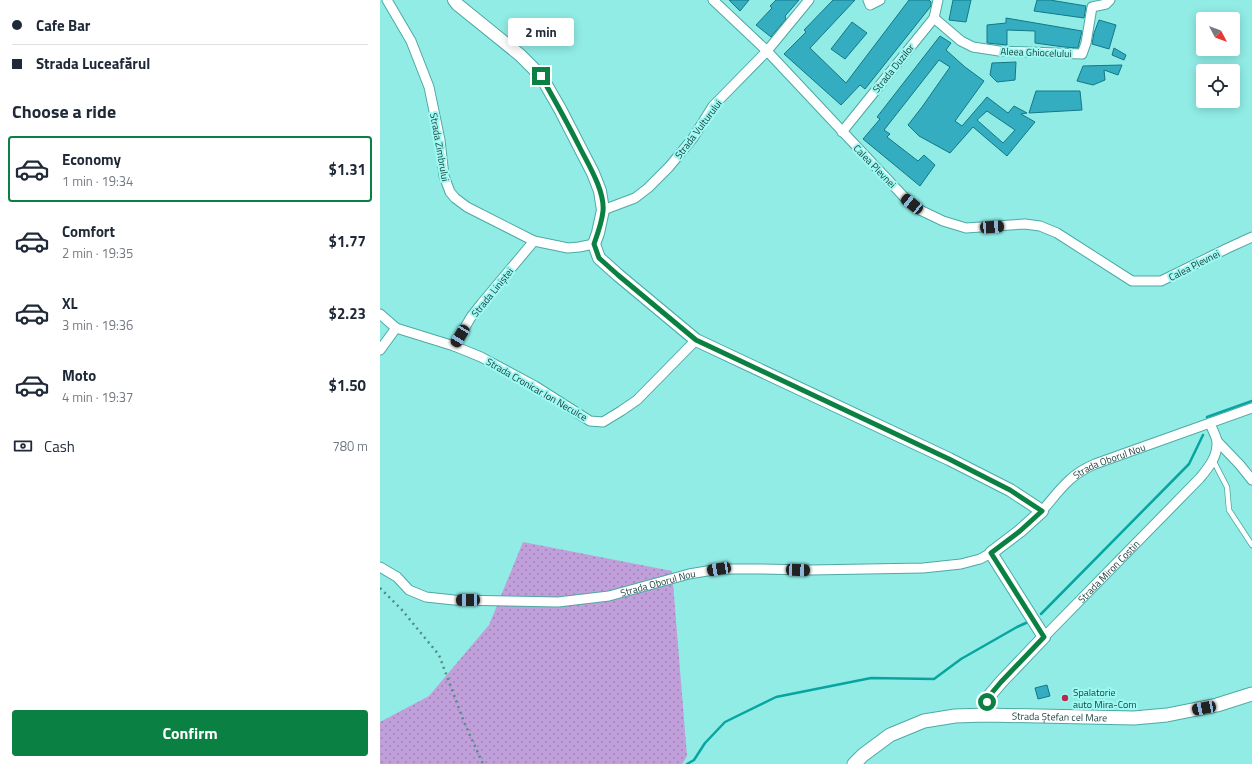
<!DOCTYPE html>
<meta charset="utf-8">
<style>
:root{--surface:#fff;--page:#f2f2f3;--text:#1f2937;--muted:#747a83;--line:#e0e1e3;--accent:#0b8043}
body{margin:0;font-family:"Titillium Web",sans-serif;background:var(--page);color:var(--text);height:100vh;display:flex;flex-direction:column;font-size:15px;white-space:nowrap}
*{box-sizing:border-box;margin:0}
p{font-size:13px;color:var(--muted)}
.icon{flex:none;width:22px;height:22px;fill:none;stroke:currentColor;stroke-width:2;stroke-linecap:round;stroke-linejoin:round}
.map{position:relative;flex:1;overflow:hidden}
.side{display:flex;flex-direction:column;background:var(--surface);width:380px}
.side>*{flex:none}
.hud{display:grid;align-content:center;height:88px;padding:0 12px;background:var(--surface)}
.needle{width:26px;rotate:131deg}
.controls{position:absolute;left:816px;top:12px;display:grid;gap:8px}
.controls a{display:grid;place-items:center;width:44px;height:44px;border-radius:4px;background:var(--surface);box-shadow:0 2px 10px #0003;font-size:20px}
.end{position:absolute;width:18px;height:18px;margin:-9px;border:5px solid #0b8043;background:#fff;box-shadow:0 0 0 2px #fff}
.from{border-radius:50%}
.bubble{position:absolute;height:28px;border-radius:4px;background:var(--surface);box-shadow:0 2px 10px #0003;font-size:13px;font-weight:700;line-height:28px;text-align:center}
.car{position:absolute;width:12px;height:24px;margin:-12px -6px;border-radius:5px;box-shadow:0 0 3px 1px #0007;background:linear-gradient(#222 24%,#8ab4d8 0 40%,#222 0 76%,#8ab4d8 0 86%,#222 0)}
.hud b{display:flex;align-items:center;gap:14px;height:38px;font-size:15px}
.hud b+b{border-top:1px solid var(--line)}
.hud i{width:10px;height:10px;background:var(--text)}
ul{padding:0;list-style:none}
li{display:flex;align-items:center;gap:12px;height:66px;margin:0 8px 6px;padding:0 4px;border:2px solid transparent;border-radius:4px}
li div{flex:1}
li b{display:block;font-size:15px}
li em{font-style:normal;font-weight:700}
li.active{border-color:var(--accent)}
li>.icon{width:36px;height:36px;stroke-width:1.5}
h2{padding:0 12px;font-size:18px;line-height:48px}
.pay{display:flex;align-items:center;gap:10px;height:44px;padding:0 12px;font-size:15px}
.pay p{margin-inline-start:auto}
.button{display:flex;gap:8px;margin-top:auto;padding:8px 12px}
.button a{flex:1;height:46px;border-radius:4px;background:var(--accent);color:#fff;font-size:16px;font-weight:700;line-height:46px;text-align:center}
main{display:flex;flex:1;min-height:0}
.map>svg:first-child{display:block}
.grass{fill:url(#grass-dots)}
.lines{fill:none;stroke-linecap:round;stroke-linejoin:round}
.stream{stroke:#08a5a0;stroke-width:2.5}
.building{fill:#34adc1;stroke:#127887;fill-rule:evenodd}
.service-casing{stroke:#4ea9a4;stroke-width:6}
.minor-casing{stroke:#4ea9a4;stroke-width:11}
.tertiary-casing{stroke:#4ea9a4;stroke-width:14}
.secondary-casing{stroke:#4ea9a4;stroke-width:15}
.service{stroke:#fff;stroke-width:4.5}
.minor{stroke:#fff;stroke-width:9}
.tertiary{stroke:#fff;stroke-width:12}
.secondary{stroke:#fff;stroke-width:13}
.rail{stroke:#4f8c89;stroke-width:2.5;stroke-dasharray:2 4;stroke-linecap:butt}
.route{stroke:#0b8043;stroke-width:5}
.poi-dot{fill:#b82850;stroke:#9ef9f3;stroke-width:1.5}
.labels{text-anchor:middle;stroke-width:4;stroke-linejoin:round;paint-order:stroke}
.street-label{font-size:10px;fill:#1c4240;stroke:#9ef9f3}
.poi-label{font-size:10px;fill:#1c4240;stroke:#9ef9f3;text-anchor:start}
</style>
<main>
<section class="side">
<div class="hud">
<b><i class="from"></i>Cafe Bar</b>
<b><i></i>Strada Luceafărul</b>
</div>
<h2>Choose a ride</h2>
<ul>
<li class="active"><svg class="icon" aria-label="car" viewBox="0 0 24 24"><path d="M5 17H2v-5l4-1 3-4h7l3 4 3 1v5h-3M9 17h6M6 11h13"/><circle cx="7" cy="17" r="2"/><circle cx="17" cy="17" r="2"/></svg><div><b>Economy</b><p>1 min · 19:34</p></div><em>$1.31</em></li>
<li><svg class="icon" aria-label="car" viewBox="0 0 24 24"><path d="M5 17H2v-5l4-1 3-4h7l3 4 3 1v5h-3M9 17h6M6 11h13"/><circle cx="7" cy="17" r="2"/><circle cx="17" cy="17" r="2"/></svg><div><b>Comfort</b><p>2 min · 19:35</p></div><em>$1.77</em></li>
<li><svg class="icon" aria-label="car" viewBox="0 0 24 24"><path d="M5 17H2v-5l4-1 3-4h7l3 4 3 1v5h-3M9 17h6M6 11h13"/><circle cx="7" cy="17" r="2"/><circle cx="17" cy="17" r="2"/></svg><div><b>XL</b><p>3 min · 19:36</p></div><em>$2.23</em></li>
<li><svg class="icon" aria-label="car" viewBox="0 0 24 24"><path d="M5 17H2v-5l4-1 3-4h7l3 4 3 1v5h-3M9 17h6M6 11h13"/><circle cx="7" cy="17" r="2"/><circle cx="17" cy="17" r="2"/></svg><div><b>Moto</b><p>4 min · 19:37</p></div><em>$1.50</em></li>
</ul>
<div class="pay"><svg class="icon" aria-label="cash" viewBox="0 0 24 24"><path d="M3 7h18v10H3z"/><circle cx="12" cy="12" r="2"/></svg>Cash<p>780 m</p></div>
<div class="button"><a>Confirm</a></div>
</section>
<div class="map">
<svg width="872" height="764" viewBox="0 0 872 764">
<defs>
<pattern id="grass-dots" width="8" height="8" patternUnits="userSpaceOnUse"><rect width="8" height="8" fill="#c19fda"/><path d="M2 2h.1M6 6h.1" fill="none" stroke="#9c83b2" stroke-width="1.8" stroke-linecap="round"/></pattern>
</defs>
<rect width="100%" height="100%" fill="#91ece6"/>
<polygon class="grass" points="143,542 292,571 307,756 302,764 0,764 0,722 49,696 109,625"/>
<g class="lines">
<g class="stream">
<polyline points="827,417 872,401"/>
<polyline points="661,614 809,464 823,435"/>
<polyline points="307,764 314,760 325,743 345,722 396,697 491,678 554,679 581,659 637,627 648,622"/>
</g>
</g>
<g class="building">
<polygon points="349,0 369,0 360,11"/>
<polygon points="396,0 419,0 405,16 406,19 391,37 376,25 392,8 390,6"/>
<polygon points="453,0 475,0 430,48 466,83 529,0 549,0 551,2 551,6 485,89 480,85 461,105 404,54 426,32 424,30"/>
<polygon points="573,0 591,0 586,22 569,20"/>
<polygon points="657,0 670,0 706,6 704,18 654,11"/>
<polygon points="626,18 702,31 698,48 684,47 655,43 655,31 627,30 627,45 607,43 607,25 626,23"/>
<polygon points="719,20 736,25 729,49 712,44 714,33"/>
<polygon points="472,22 487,33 465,59 451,49"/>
<path d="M560,36L571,43L566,50L585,67L604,81L575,121L582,126L607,97L628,113L634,106L647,113L641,114L655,122L627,156L593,127L570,153L539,136L528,125L542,107L570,67L559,60L504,130L510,134L507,137L538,161L544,155L555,165L540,186L483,139L500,119L497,117ZM607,111L635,130L623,143L597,120Z"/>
<polygon points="734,48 746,55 744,60 732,55"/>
<polygon points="636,62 635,80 617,82 610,75 612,63"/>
<polygon points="742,65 738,75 724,70 725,80 713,85 697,81 703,66"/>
<polygon points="656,91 700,91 702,110 649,113"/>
<polygon points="667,685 670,696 658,699 655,688"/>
</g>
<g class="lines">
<defs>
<polyline id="service" points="833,460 847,487 849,510 872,545"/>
<g id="minor">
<polyline points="7,0 31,41 49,87 60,140 64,176 70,192 75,198 87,207 154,241 188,248 199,247 214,244"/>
<polyline points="333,0 387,51 525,198 540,210 563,221 586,228 645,224 660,226 677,233 752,281 781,281 848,248 872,237"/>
<polyline points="488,0 490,5 500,0"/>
<polyline points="554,18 581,41 593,47 619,51 702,54 706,43 712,7 726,4 730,0"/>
<polyline points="462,132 554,18 558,0"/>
<polyline points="223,210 255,198 268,188 289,167 313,138 333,106 387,51 429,0"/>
<polyline points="0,314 16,328 74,346 101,357 155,386 210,421 223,422 241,411 257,400 316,340"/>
<polyline points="74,346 91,317 102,303 154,241"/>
<polyline points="0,350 16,328"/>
<polyline points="837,441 860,465 872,480"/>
<path id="s1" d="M662,511C680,490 689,475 715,464L872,408"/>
<path id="s2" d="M0,567L17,577L29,590L46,597L74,600L178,602L229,596L309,574L339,569H380L431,570L543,568L581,564L600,559L611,553"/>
<path id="s3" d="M664,637L820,478C829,467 838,456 837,441C836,436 832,429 830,423"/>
</g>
<polyline id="tertiary" points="74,0 77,4 140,55 161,76 180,109 213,173 220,191 223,210 218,233 214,244 219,258 238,275 316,340 569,459 630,490 662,511 640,531 611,553 664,637 621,682 610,695 607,702 606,715"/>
<g id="secondary">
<path id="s4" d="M474,764L483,755L510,735L544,721L575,716L606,715L754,718L787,715L837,705L872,694"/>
</g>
</defs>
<use href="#service" class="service-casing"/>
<use href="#minor" class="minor-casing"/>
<use href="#tertiary" class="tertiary-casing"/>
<use href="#secondary" class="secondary-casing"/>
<use href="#service" class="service"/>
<use href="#minor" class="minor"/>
<use href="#tertiary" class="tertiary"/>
<use href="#secondary" class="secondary"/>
<polyline class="rail" points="0,588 22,610 59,655 84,722 103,764"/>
</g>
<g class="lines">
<path class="route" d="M161,76C174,99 187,122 199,146C208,164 225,191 223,211C222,222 218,233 214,244L219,258L238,275L316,340L569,459L630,490L662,511L640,531L611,553L664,637L621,682L610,695L607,702"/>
</g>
<circle class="poi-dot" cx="685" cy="698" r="4"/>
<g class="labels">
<g class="street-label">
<text transform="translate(656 52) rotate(2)" y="4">Aleea Ghiocelului</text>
<text transform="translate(513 68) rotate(-51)" y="4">Strada Duzilor</text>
<text transform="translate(318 129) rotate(-53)" y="4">Strada Vulturului</text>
<text transform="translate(60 147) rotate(80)" y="4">Strada Zimbrului</text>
<text transform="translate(495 166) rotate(46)" y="4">Calea Plevnei</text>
<text transform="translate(814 265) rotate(-27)" y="4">Calea Plevnei</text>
<text transform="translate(112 292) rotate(-51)" y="4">Strada Liniștei</text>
<text transform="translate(157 389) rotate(30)" y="4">Strada Cronicar Ion Neculce</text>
<text dy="4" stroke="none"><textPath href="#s1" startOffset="86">Strada Oborul Nou</textPath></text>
<text dy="4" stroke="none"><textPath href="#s3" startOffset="92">Strada Miron Costin</textPath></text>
<text dy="4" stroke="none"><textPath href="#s2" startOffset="290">Strada Oborul Nou</textPath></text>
<text dy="4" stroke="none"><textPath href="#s4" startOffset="219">Strada Ștefan cel Mare</textPath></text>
</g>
<g class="poi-label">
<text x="693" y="696">Spalatorie<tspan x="693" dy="12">auto Mira-Com</tspan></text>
</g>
</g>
</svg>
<div class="controls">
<a><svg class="needle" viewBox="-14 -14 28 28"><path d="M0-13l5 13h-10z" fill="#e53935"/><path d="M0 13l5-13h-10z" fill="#747a83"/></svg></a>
<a><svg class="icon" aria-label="locate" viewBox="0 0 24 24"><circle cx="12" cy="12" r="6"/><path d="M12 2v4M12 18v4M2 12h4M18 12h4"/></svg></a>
</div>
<i class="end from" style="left:607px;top:702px"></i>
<i class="end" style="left:161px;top:76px"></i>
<div class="bubble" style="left:128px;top:18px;width:66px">2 min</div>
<i class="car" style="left:532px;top:204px;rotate:309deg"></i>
<i class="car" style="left:612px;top:227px;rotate:86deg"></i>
<i class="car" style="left:80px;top:336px;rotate:211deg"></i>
<i class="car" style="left:339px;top:569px;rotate:260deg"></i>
<i class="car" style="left:418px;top:570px;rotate:92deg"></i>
<i class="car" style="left:88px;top:600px;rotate:269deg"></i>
<i class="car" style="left:824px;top:708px;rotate:259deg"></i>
</div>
</main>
